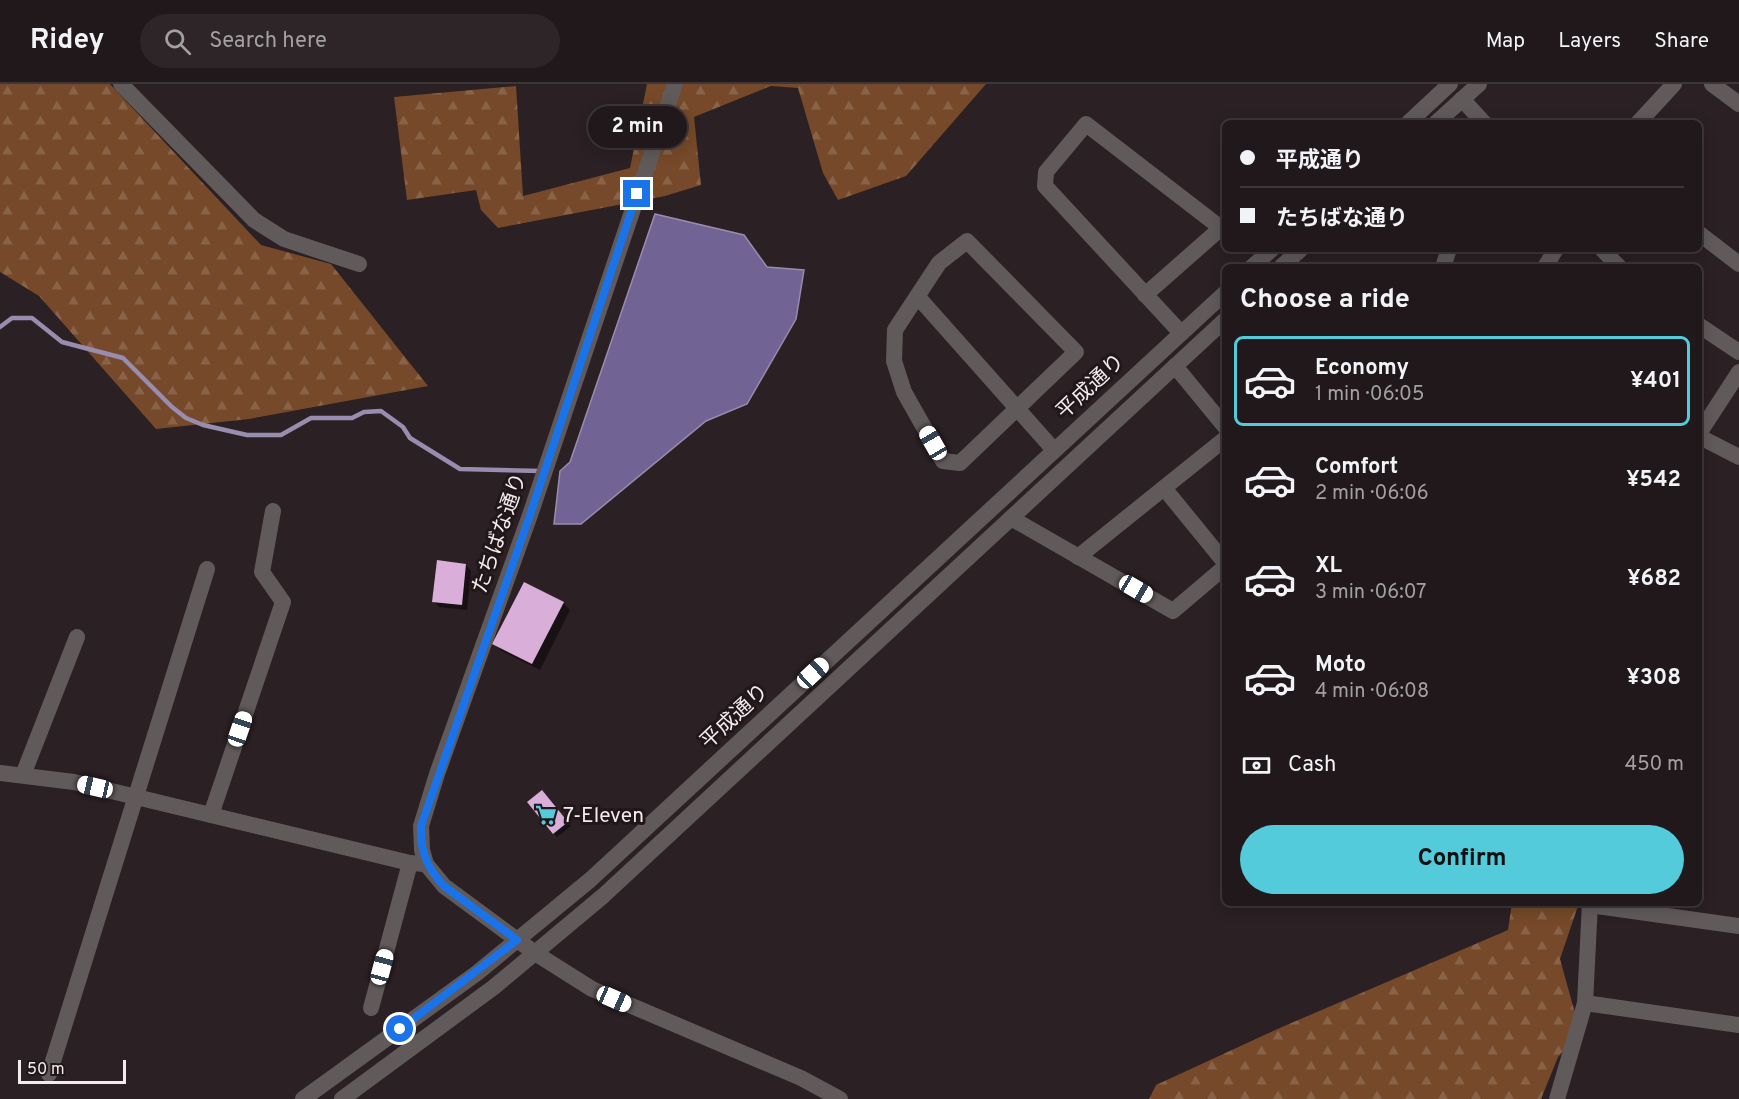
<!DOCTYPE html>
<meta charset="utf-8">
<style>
:root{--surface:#20181b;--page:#2d2528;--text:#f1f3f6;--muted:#a2a0a3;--line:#3d373a;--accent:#53cbdb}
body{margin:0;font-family:Overpass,"Noto Sans JP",sans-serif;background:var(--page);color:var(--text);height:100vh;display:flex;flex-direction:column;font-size:22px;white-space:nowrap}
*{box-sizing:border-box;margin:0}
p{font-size:20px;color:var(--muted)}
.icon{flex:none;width:33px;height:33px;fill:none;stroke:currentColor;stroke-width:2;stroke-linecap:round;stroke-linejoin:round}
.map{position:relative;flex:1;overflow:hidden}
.drawer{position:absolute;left:1222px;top:180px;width:480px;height:642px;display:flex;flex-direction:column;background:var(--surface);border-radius:9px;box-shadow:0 3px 15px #0003,0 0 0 2px var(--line)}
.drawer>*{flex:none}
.top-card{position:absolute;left:1222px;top:36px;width:480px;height:132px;border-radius:9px;box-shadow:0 3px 15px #0003,0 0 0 2px var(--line);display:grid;align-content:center;height:132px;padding:0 18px;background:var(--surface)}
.scale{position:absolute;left:18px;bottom:15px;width:108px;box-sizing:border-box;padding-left:6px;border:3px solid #f3ebed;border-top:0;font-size:16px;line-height:21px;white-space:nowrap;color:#f3ebed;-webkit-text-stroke:4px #21171b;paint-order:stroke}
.end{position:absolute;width:27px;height:27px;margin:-14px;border:8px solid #1a73e8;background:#fff;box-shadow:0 0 0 3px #fff}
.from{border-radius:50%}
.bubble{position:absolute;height:42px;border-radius:21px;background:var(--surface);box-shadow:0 3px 15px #0003,0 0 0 2px var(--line);font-size:20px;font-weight:700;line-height:42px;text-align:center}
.car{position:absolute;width:18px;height:36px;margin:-18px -9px;border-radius:8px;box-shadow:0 0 4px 2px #0007;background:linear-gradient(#fff 24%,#345 0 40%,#fff 0 76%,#345 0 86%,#fff 0)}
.top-card b{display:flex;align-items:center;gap:21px;height:57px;font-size:22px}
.top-card b+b{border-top:2px solid var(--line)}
.top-card i{width:15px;height:15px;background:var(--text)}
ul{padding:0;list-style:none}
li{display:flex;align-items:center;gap:18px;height:90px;margin:0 12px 9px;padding:0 6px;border:3px solid transparent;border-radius:9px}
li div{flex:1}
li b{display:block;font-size:22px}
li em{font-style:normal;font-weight:700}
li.current{border-color:var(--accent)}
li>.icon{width:54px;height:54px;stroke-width:1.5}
h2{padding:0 18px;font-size:27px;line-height:72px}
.pay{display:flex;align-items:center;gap:15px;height:66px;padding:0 18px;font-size:22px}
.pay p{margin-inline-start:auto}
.primary-button{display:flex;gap:12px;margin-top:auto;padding:12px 18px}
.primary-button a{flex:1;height:69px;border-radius:36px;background:var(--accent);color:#111;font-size:24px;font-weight:700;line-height:69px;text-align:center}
header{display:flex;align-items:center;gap:36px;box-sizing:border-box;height:84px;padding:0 30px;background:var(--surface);border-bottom:2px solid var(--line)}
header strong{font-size:28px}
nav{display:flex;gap:33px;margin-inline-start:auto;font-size:21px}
.search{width:420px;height:54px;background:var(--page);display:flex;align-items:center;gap:15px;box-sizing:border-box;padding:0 21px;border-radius:33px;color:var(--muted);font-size:22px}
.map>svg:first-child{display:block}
.forest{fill:url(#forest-firs)}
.water{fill:#716494;stroke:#988caf;stroke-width:1.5}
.shadow{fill:#0007}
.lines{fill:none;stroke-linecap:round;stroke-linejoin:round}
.stream{stroke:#988caf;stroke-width:4.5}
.building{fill:#d9aed9}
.minor{stroke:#615a5a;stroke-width:16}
.route{stroke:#1a73e8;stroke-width:8}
.labels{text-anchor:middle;stroke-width:6;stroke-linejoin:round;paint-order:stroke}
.street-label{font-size:21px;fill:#f3ebed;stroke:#21171b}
.poi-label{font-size:21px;fill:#f3ebed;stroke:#21171b;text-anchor:start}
</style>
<header>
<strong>Ridey</strong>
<div class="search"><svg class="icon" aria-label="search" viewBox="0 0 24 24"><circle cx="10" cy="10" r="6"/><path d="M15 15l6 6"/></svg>Search here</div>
<nav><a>Map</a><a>Layers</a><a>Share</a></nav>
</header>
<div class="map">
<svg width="1739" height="1015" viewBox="0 0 1739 1015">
<defs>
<pattern id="forest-firs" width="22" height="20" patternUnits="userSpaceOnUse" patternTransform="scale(1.5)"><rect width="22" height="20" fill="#754929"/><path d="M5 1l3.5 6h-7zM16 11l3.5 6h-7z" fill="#896348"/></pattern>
</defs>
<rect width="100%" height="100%" fill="#2b2024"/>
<g class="forest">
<polygon points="0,0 110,0 261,161 331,180 428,302 249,335 156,345 39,212 0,188"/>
<polygon points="647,0 986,0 906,92 838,116 823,89 798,4 771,2 694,33 701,101 665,112 498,144 481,126 476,106 407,116 394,13 516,2 523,112 630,84"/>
<polygon points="1512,819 1579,819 1560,875 1580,947 1558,973 1541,1015 1149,1015 1156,1001 1282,943 1508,846"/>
</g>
<polygon class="water" points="655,130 744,151 767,183 804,186 796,235 747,320 706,337 581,440 554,440 560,387 570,378"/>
<g class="shadow">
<polygon points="466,481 471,487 467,526 439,523 434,517"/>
<polygon points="563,519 570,526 540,586 502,567 494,560"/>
<polygon points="545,711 571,742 557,753 529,719"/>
</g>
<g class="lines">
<polyline class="stream" points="0,243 12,234 32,234 62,258 123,274 172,323 186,334 203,341 247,351 281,351 311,334 352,334 364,328 381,327 403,343 410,354 460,385 541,387"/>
</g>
<g class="building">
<polygon points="437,476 466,480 462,521 432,518"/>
<polygon points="524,498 564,518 532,580 492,560"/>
<polygon points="542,706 568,738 553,750 527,718"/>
</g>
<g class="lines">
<g class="minor">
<polyline points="121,0 254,136 284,155 359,180"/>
<polyline points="675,0 530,431 437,690 421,742 422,766 426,780 444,802 535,869 592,905 801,994 840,1015"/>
<polyline points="1712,0 1739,20"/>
<polyline points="1462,15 1484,39"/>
<polyline points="1408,39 1450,0"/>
<polyline points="1436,39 1479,0"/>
<polyline points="1638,39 1674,0"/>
<polyline points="1700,150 1739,180"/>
<polygon points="967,157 1076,268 960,379 943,377 904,308 894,277 895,246 939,179"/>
<polyline points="1602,165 1619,183"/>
<polyline points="1252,183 1272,165"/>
<polyline points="1281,183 1301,165"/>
<polyline points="1443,183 1449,165"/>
<polyline points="1545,183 1556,165"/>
<polyline points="1145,211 1221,144 1086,40 1046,88 1045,102 1181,249"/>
<polyline points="918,213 1054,366"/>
<polyline points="1700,242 1739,268"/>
<polyline points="1175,282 1226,344"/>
<polyline points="1700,348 1739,288"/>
<polyline points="1700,353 1739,373"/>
<polyline points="1164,404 1226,480"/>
<polyline points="1011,434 1173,527 1226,482"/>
<polyline points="1078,473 1226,354"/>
<polyline points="0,689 74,698 410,779 426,780"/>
<polyline points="23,691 77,553"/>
<polyline points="211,731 283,518 262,488 273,427"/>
<polyline points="1590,821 1739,842"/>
<polyline points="1585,919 1739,941"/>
<polyline points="371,924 410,779"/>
<polyline points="49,990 207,485"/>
<polyline points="303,1015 477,889 590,796 1226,208"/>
<polyline points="342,1015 494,903 603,812 1226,235"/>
<polyline points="1557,1015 1585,919 1590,819"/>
</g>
</g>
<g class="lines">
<path class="route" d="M400,945L517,856L444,802C427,784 420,767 421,742L530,431L637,110"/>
</g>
<defs>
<symbol id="supermarket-bare" viewBox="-9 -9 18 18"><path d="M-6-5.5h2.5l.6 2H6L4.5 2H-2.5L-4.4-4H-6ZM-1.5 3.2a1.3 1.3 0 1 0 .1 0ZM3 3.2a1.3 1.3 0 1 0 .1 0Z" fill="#53cbdb" stroke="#21171b" stroke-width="2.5" paint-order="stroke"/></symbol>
</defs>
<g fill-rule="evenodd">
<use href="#supermarket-bare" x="531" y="716" width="30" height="30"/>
</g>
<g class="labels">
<g class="street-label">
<text transform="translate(1090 302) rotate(-43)" y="7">平成通り</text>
<text transform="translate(499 449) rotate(-71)" y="7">たちばな通り</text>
<text transform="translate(734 632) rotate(-43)" y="7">平成通り</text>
</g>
<g class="poi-label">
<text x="563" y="738">7-Eleven</text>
</g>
</g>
</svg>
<div class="scale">50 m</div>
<i class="end from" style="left:400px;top:945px"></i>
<i class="end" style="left:637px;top:110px"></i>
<div class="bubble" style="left:588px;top:22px;width:99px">2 min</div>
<i class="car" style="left:933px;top:359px;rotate:330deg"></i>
<i class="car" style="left:1136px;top:505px;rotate:120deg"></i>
<i class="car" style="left:813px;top:589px;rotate:47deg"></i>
<i class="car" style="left:240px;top:645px;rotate:19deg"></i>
<i class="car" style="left:95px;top:703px;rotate:283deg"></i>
<i class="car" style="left:382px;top:883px;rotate:15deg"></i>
<i class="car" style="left:614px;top:915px;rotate:114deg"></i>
<div class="top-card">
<b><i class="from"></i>平成通り</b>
<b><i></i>たちばな通り</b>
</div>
<section class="drawer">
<h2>Choose a ride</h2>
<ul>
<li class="current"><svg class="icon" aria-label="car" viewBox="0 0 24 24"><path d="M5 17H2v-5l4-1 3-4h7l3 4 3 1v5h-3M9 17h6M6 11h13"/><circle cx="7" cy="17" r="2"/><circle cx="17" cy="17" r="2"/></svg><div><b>Economy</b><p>1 min · 06:05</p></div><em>¥401</em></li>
<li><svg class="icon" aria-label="car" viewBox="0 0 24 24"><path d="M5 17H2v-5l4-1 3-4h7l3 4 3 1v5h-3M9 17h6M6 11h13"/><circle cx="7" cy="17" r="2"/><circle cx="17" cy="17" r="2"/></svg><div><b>Comfort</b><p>2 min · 06:06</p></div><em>¥542</em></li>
<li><svg class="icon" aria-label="car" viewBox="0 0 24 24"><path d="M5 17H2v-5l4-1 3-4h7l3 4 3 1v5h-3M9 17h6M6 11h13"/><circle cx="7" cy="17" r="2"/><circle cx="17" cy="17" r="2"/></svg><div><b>XL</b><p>3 min · 06:07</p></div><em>¥682</em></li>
<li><svg class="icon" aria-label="car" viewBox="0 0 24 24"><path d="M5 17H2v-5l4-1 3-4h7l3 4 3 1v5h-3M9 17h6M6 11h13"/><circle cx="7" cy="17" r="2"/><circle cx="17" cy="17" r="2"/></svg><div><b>Moto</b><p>4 min · 06:08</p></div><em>¥308</em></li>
</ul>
<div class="pay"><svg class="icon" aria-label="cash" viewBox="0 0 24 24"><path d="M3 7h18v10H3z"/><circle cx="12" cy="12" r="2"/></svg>Cash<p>450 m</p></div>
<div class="primary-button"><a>Confirm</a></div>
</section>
</div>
